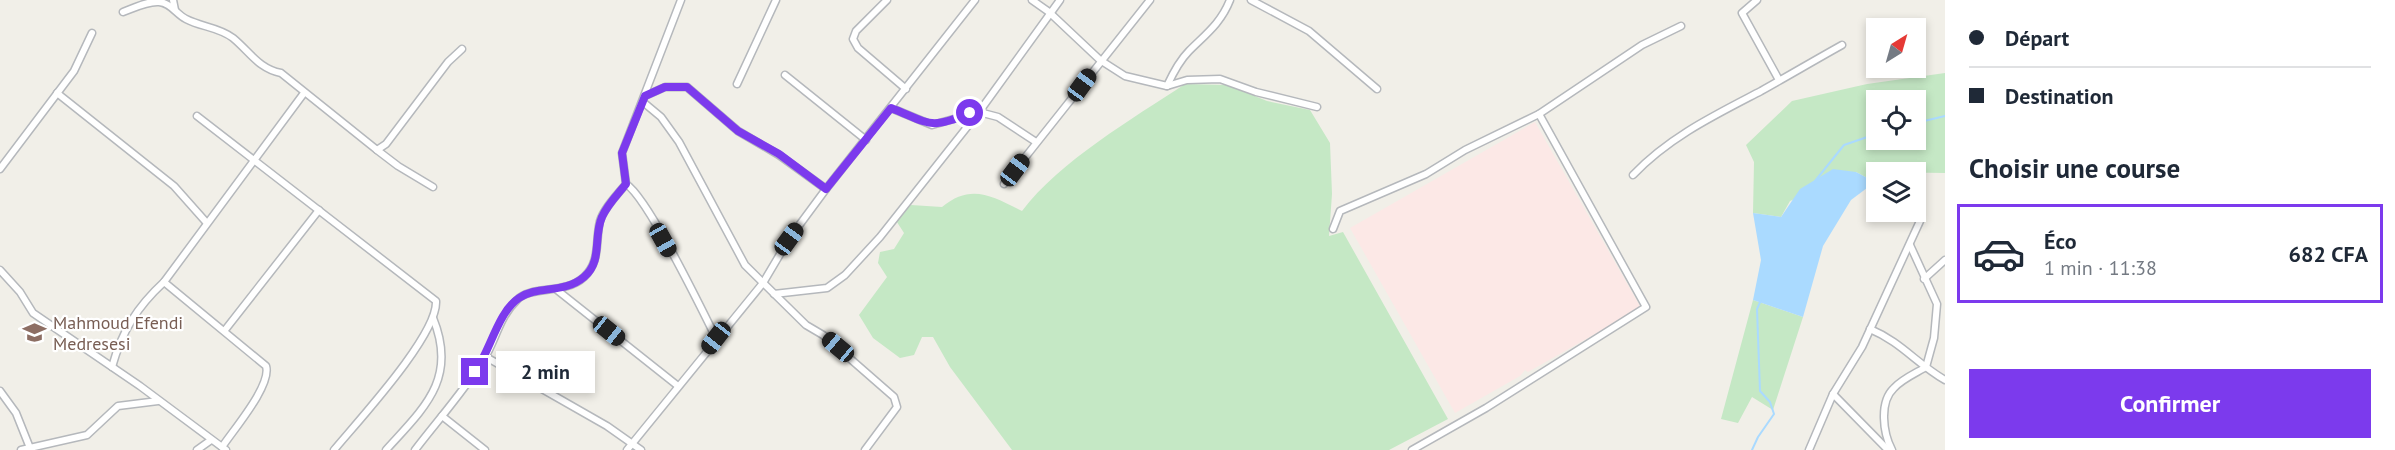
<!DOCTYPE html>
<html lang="fr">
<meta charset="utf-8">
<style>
:root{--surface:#fff;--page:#f2f2f3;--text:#1f2937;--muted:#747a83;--line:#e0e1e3;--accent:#7c3aed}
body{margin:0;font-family:"PT Sans",sans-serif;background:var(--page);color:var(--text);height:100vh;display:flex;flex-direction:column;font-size:22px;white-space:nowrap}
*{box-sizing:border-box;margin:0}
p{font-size:20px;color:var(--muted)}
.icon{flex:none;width:33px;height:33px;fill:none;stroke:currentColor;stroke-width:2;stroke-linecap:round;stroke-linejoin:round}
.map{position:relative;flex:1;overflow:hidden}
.side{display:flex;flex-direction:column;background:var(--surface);width:450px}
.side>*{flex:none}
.hud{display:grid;align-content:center;height:132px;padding:0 24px;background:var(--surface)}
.needle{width:39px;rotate:37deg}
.tools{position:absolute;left:1866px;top:18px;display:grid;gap:12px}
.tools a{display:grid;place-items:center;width:60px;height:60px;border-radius:0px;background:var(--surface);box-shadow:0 3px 9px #0003;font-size:30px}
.end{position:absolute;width:27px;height:27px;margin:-14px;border:8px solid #7c3aed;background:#fff;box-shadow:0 0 0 3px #fff}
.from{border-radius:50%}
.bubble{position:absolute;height:42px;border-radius:0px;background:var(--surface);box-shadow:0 3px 9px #0003;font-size:20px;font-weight:600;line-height:42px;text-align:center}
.car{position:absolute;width:18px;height:36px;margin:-18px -9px;border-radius:8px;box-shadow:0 0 4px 2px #0007;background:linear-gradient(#222 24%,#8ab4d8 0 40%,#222 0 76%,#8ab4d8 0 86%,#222 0)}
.hud b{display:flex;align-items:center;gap:21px;height:57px;font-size:22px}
.hud b+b{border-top:2px solid var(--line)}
.hud i{width:15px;height:15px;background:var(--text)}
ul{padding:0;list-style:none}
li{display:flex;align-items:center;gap:18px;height:99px;margin:0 12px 9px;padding:0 12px;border:3px solid var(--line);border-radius:0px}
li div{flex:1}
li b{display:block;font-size:22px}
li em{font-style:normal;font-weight:600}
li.on{border-color:var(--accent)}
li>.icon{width:54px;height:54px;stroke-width:1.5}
h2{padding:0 24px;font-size:27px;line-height:72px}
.button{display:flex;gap:12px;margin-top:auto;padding:12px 24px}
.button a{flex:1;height:69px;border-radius:0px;background:var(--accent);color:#fff;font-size:24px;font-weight:600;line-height:69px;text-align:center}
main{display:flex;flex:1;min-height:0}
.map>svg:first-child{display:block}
.medical{fill:#fce8e6}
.green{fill:#c5e8c5;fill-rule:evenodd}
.water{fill:#aadaff}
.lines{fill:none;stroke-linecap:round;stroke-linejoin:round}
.stream{stroke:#aadaff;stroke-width:2}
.minor-casing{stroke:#b5b8bc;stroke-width:9}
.minor{stroke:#fff;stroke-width:6}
.route{stroke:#7c3aed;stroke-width:8}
.labels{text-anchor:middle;stroke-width:4.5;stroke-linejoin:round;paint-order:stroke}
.education-label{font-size:18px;fill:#785e54;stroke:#fff;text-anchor:start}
</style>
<main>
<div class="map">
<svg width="1945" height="450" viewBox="0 0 1945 450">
<rect width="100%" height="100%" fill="#f1efe8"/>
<polygon class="medical" points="1535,122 1641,308 1528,372 1525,370 1520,376 1455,413 1350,228"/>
<g class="green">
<path d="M1945,73V173L1876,172L1875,182L1856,172L1790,201L1781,217L1753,213L1754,162L1746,145L1792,101L1867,84ZM1876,100H1916V140H1876Z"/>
<path d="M1185,84L1228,85L1267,101L1310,110L1330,143L1332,194L1329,236L1343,232L1448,419L1389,450H1012L950,367L933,337H922L914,355L900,358L873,338L859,315L887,277L878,263L880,252L894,249L904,233L895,219L911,205L942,207C971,183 992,196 1022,211C1060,161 1132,119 1185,84Z"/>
<polygon points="1753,300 1803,317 1773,410 1752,397 1738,423 1721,419"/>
</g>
<polygon class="water" points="1833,169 1856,172 1875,182 1851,200 1823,246 1803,317 1753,300 1761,260 1753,213 1781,217 1800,189"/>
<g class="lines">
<g class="stream">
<polyline points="1916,123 1945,116"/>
<polyline points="1815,181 1844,145 1876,134"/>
<polyline points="1752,450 1758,437 1774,414 1770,402 1760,391 1757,309 1761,300"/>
</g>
<defs>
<g id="minor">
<polyline points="173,0 175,10"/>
<polyline points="887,0 856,31 853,39 858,48 906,89"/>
<polyline points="1032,0 1049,12 1100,60 1125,76 1167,86 1187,80 1220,79 1256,92 1317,107"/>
<polyline points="1251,0 1309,31 1377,89"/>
<polyline points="1757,0 1742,13 1779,80"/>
<path d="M123,12C134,8 147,1 159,2C171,3 176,14 186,19C201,27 219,27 233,38C250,52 259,69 281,73L377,150L386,144L448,62L462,49"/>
<polyline points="785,75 866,140"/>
<polyline points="737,84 776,0"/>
<path d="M1167,86C1173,73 1179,61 1189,51C1206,34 1221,23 1230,0"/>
<polyline points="57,93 174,186 206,222"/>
<polyline points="645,96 665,87 687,87 738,131 779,155 826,189"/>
<polyline points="643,102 661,117 679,142 745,265 806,325 823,335 894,397 897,407 865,450"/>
<polyline points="891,108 932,125 979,112 998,117 1036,142"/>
<path d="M197,116L436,301C438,335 358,421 334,450"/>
<polyline points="377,150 398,166 433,187"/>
<polyline points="0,169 74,71 92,33"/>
<path d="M1633,175C1669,137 1715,115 1761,91C1788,76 1815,60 1842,45"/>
<path d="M626,184C648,198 701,308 716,338"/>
<polyline points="1004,184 1150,0"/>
<polyline points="1333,229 1340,211 1426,174 1465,150 1539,114 1642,45 1681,26"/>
<polyline points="0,270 20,292 33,313 140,386 226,450"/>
<polyline points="1924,279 1945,260"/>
<path d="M164,282L266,366C272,385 234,429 222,447"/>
<polyline points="557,290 678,386"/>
<polyline points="774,294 827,288 845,275 880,237 979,112 1060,0"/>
<path d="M1870,329C1901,342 1917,364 1945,380"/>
<polyline points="225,330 319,210"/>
<polyline points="486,357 607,426 641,450"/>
<path d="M112,367C122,331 137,307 164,282L304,93"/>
<polyline points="0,391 16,413 30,448"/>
<polyline points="1833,394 1888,450"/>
<polyline points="442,416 485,450"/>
<polyline points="21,450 87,435 118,406 158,401"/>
<polyline points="197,450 211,440"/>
<path d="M386,450C424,408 458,379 433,318"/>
<path d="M415,450C438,420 464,391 484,359C496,340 499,317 517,300C531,285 565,295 584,277C601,261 595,241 600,221C604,208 617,195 626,184L622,153L681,0"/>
<polyline points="627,450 763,283 789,239 826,189 975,0"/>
<polyline points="1412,450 1486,408 1646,307 1539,114"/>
<polyline points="1809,450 1833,394 1862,347 1920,221"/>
<path d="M1892,450C1883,433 1879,402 1894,388C1902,379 1916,373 1926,367L1934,338L1937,304L1910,245"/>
</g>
</defs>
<use href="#minor" class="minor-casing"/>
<use href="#minor" class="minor"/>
</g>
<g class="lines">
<path class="route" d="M475,372C490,351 498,312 519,298C538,285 564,294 584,277C603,261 593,237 602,217C607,205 618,194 626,184L622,153L645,96L665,87H687L738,131L779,154L826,189L891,108C931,124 929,130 970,113"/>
</g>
<defs>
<symbol id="school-bare" viewBox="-9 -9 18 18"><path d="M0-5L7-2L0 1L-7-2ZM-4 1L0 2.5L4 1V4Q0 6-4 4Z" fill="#8d6e63" stroke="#fff" stroke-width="2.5" paint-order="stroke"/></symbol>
</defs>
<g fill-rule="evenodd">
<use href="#school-bare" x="18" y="316" width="33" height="33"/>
</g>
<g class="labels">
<g class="education-label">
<text x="53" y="329">Mahmoud Efendi<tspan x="53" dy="21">Medresesi</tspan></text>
</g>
</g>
</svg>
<div class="tools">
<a><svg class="needle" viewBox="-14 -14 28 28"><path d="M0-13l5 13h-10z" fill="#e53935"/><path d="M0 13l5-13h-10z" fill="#747a83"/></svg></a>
<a><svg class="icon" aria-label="locate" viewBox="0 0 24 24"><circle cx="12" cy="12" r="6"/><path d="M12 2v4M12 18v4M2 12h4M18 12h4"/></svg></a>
<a><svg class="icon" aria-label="layers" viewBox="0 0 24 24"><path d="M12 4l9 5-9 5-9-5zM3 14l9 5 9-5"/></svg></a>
</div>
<i class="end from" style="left:970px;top:113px"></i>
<i class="end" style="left:475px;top:372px"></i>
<div class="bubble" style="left:496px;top:351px;width:99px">2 min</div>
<i class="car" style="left:1082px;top:85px;rotate:36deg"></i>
<i class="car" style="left:1015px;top:170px;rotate:37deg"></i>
<i class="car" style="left:789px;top:239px;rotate:36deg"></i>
<i class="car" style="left:663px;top:240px;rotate:151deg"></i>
<i class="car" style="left:609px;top:331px;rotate:129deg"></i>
<i class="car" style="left:716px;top:338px;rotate:218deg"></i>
<i class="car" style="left:838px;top:347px;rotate:310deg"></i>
</div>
<section class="side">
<div class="hud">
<b><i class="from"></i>Départ</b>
<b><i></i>Destination</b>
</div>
<h2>Choisir une course</h2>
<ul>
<li class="on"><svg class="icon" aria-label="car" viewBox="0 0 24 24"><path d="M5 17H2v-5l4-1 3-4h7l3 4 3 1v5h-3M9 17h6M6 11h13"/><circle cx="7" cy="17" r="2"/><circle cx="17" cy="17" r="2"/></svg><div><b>Éco</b><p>1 min · 11:38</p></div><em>682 CFA</em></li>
</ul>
<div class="button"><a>Confirmer</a></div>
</section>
</main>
